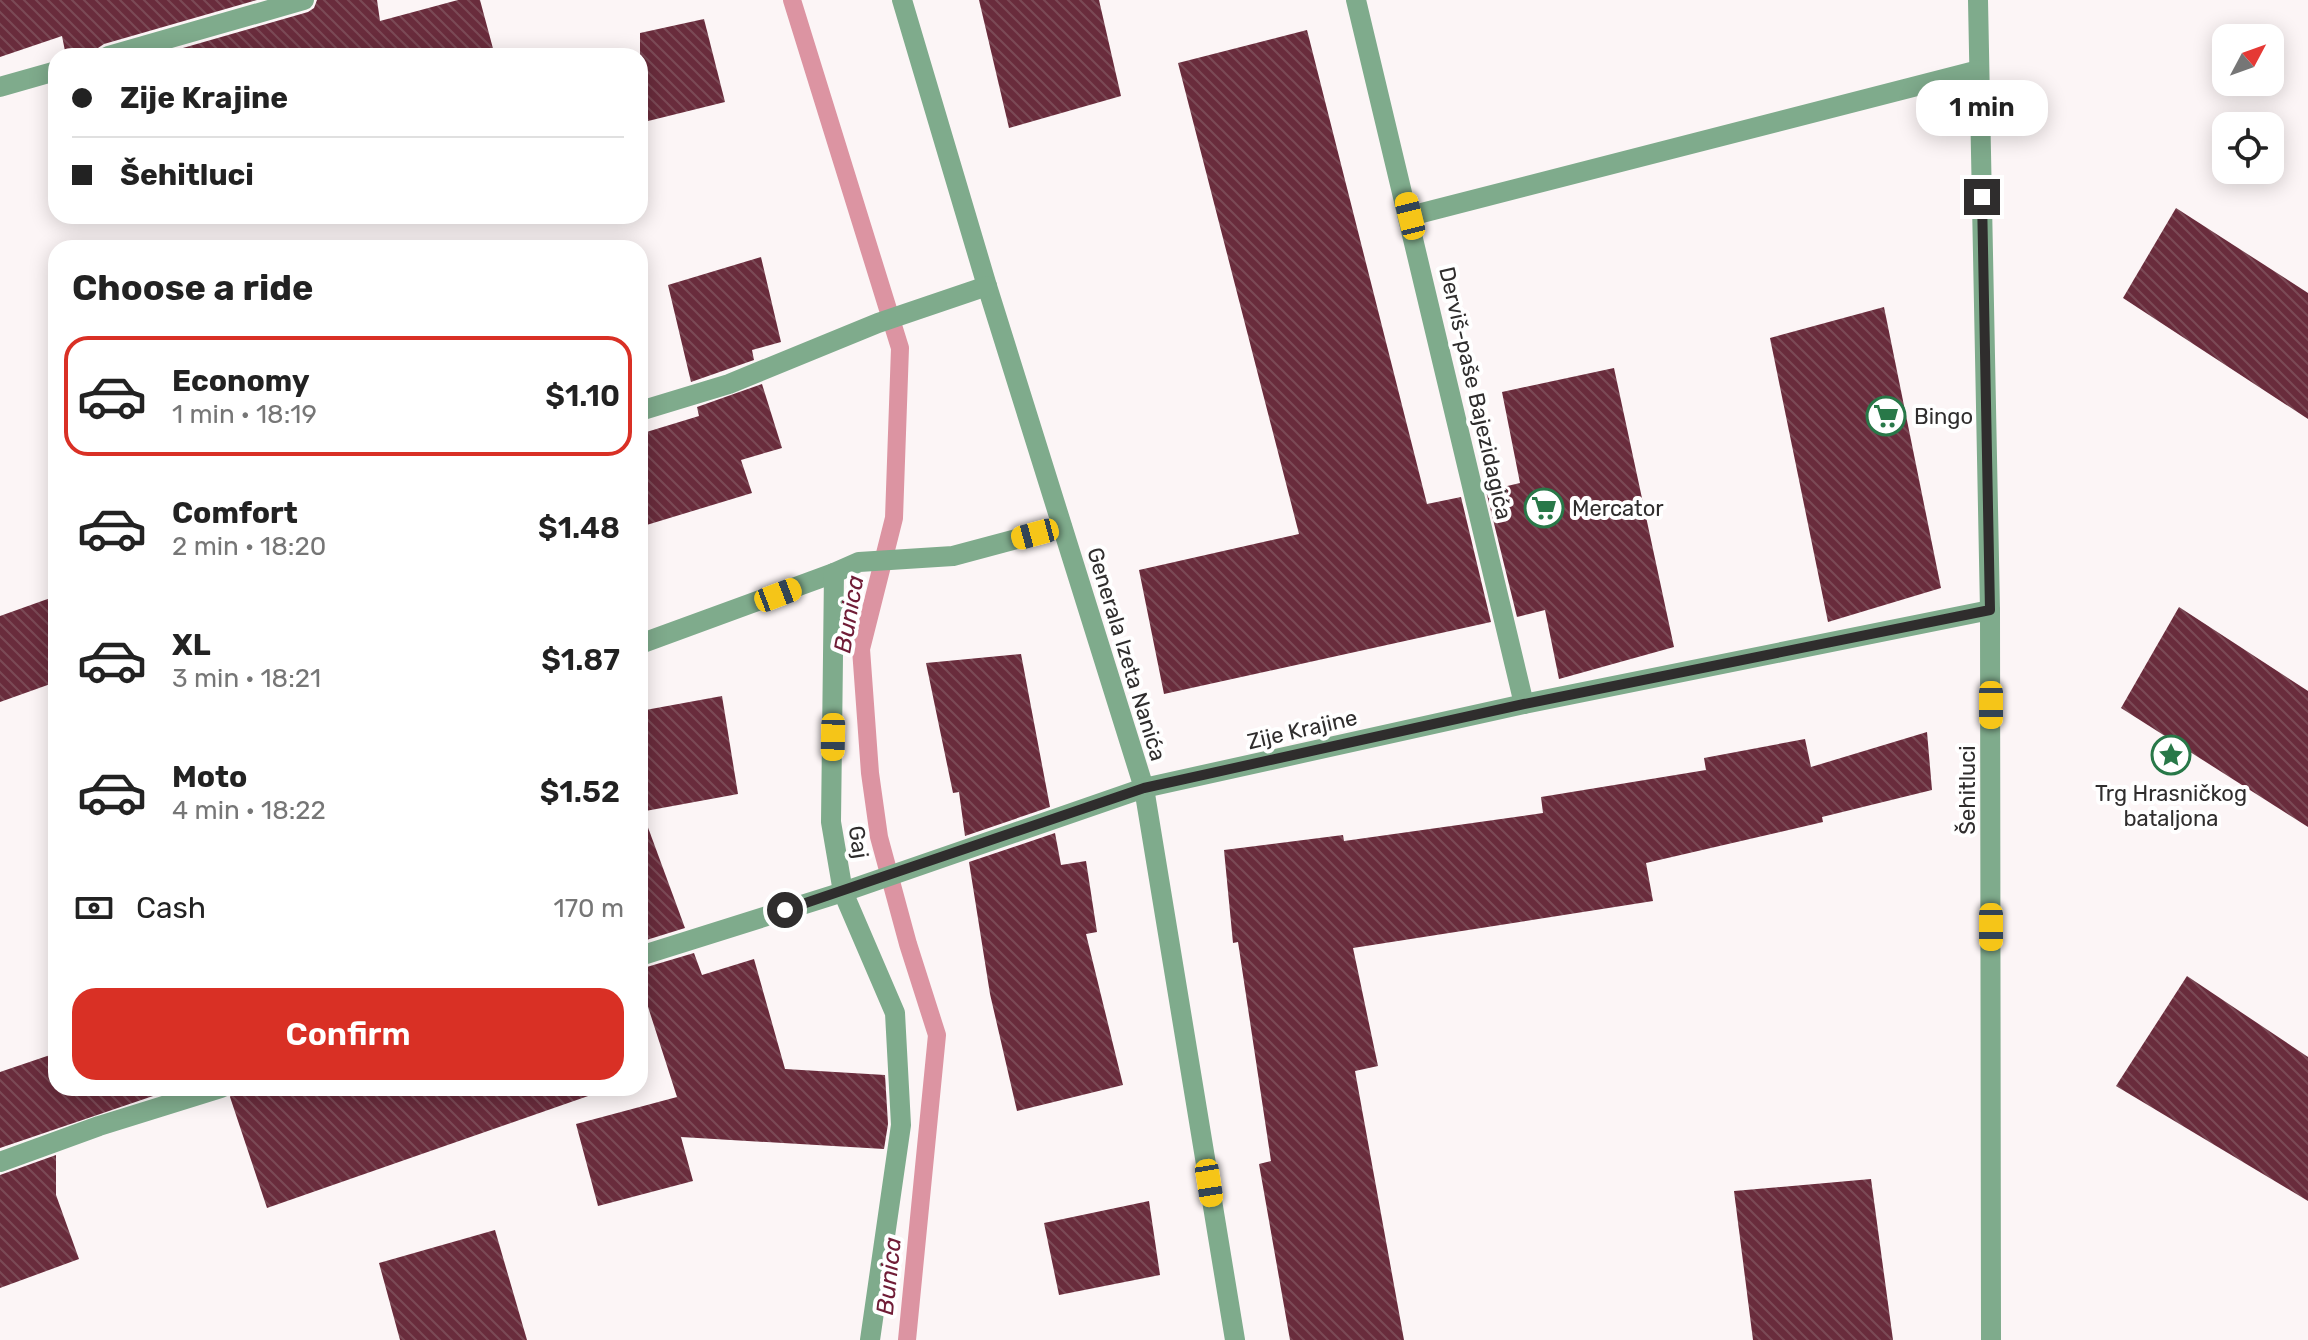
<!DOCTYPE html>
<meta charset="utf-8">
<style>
:root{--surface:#fff;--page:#f2f2f2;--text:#222;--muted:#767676;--line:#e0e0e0;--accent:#d93025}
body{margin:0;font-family:Rubik,sans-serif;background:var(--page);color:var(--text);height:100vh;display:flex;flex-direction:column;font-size:30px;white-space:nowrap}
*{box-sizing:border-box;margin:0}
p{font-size:26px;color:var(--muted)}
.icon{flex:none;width:44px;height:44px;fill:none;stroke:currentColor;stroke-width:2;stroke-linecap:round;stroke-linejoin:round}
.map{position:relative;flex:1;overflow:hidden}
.drawer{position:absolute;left:48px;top:240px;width:600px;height:856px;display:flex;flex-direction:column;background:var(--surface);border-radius:24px;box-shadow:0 4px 20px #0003}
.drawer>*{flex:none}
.guide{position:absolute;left:48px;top:48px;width:600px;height:176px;border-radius:24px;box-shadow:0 4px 20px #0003;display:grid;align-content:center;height:176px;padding:0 24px;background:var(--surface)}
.needle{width:52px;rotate:49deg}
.buttons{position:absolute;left:2212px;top:24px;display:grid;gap:16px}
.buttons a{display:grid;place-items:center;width:72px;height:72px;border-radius:16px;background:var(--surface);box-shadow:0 4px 20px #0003;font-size:40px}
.end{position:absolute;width:36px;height:36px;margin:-18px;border:10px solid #2f2d2d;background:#fff;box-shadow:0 0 0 4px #fff}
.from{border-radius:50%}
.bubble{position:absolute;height:56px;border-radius:24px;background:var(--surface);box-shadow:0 4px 20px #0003;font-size:26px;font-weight:600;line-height:56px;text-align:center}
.car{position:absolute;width:24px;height:48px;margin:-24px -12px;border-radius:10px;box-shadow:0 0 6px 2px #0007;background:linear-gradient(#f5c518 24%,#345 0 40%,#f5c518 0 76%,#345 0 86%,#f5c518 0)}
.guide b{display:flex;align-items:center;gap:28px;height:76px;font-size:30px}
.guide b+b{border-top:2px solid var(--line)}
.guide i{width:20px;height:20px;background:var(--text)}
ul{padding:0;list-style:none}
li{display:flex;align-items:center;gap:24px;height:120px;margin:0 16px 12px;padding:0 8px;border:4px solid transparent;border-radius:24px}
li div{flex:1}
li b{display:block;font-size:30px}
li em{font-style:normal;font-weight:600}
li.current{border-color:var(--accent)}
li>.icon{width:72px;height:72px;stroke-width:1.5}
h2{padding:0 24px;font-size:36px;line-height:96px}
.pay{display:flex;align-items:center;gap:20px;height:88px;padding:0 24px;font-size:30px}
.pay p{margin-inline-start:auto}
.action{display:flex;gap:16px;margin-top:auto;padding:16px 24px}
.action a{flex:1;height:92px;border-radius:24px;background:var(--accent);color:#fff;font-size:32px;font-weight:600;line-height:92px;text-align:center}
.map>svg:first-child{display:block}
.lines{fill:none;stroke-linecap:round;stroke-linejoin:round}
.stream{stroke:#dc94a2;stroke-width:18}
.building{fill:url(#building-back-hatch)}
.minor{stroke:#7fab8c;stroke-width:20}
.route{stroke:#2f2d2d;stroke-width:10}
.labels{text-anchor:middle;stroke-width:8;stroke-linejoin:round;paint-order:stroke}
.street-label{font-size:22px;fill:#2f2d2d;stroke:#fff}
.poi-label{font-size:22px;fill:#2f2d2d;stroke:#fff;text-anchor:start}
.water-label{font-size:24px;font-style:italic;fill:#701c36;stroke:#fff}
</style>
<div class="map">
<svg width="2308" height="1340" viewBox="0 0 2308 1340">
<defs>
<pattern id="building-back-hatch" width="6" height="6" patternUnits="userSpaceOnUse" patternTransform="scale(2)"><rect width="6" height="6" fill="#692c3c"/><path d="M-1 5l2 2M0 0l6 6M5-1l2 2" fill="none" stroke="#7b4a56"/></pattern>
</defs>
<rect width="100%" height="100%" fill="#fcf5f6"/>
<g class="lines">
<polyline class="stream" points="792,0 900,348 894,518 861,649 870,773 879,837 908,944 937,1035 907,1340"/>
</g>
<g class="building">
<polygon points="0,0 257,0 104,44 98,48 95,56 66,56 62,36 0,57"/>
<polygon points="317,0 377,0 380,21 458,0 480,0 495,56 155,56 308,12 314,8"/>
<polygon points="979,0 1099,0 1121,96 1009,128"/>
<polygon points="704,19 725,102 640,123 640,33"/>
<polygon points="1307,30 1427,504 1461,497 1491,622 1164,694 1139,570 1299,534 1178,63"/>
<polygon points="2176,208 2308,293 2308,419 2123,298"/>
<polygon points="761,257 781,342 752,350 754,360 691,382 668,285"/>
<polygon points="1884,307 1941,588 1828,622 1770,338"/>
<polygon points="1614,368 1674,647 1559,679 1545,610 1517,617 1486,491 1520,483 1502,392"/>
<polygon points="762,384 782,448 741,460 752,493 640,527 640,434 699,416 697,407"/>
<polygon points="56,596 56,682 0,702 0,616"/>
<polygon points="2179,607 2308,691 2308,827 2121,708"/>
<polygon points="1021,654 1050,807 965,836 959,792 953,793 926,663"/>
<polygon points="722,696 738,794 640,812 640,711"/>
<polygon points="1927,732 1932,790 1822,817 1823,822 1646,863 1653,901 1353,948 1378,1066 1355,1071 1404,1340 1290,1340 1259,1164 1271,1161 1238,942 1233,943 1224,850 1343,835 1344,841 1543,813 1541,797 1706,770 1704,758 1805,739 1811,767"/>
<polygon points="646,822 685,928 640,942 640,823"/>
<polygon points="1055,833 1061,865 1086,861 1097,932 1086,934 1123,1085 1017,1111 990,994 969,862"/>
<polygon points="694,953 702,975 754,959 785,1069 885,1075 888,1124 884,1149 681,1137 693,1181 598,1206 576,1124 677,1097 640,982 640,969"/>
<polygon points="2187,976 2308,1057 2308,1201 2116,1086"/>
<polygon points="56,1053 56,1088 158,1088 159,1094 0,1148 0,1072"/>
<polygon points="234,1088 590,1088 591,1095 267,1208 230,1097"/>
<polygon points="56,1155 56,1195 79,1259 0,1288 0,1175"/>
<polygon points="1871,1179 1893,1340 1753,1340 1734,1191"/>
<polygon points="1149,1201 1160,1275 1059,1295 1044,1223"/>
<polygon points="495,1230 527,1340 400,1340 379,1263"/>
</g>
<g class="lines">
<g class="minor">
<polyline points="902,0 987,286 1144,788 1235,1340"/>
<polyline points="1356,0 1524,704"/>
<polyline points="1978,0 1990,610 1991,1340"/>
<polyline points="108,56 304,0"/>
<polyline points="0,87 56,71"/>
<polyline points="1410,216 1979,70"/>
<polyline points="640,411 729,384 878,323 987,286"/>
<polyline points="640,644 834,573"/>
<polyline points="640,956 843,892 1144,788 1524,704 1990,610"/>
<polyline points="0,1162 99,1126 221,1088"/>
<polyline points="870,1340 901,1125 895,1013 843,892 831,822 834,573 859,562 953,556 1062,527"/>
</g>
</g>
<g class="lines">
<polyline class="route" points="785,910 1144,788 1524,704 1990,610 1982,197"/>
</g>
<defs>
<symbol id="supermarket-ring" viewBox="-11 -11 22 22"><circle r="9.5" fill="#fff" stroke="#287848" stroke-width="1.5"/><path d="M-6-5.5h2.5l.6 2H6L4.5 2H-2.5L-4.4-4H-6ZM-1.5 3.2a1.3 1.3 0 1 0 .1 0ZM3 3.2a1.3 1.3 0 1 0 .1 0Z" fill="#287848"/></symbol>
<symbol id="sight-ring" viewBox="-11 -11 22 22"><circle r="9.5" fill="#fff" stroke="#287848" stroke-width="1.5"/><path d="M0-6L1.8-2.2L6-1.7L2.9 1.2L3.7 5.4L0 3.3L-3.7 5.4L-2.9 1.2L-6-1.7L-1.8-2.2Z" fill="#287848"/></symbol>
</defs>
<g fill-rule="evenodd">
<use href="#supermarket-ring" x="1864" y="394" width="44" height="44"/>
<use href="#supermarket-ring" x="1522" y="486" width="44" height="44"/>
<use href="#sight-ring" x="2149" y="733" width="44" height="44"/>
</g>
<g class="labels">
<g class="street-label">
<text transform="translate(1476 393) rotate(77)" y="8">Derviš-paše Bajezidagića</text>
<text transform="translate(1127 654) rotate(73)" y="8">Generala Izeta Nanića</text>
<text transform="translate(1302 729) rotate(-13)" y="8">Zije Krajine</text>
<text transform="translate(1967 790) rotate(-90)" y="8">Šehitluci</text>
<text transform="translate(859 842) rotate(81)" y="8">Gaj</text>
</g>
<g class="poi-label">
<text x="1914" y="424">Bingo</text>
<text x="1572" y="516">Mercator</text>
<text x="2171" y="801" text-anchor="middle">Trg Hrasničkog<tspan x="2171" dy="25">bataljona</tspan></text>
</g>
<g class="water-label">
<text transform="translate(849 614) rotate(-80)" y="8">Bunica</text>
<text transform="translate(889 1276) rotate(-84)" y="8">Bunica</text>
</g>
</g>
</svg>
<div class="buttons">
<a><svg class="needle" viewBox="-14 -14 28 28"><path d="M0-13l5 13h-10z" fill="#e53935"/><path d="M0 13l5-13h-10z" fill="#767676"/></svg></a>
<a><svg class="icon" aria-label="locate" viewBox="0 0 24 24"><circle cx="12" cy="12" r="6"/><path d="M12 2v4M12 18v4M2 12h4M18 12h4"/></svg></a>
</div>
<i class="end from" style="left:785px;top:910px"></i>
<i class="end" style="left:1982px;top:197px"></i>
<div class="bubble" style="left:1916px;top:80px;width:132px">1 min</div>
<i class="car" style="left:1410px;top:216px;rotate:346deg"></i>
<i class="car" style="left:1035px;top:534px;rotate:255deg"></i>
<i class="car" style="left:778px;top:595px;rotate:69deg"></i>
<i class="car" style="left:1991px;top:705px;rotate:180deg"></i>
<i class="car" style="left:833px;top:737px;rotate:181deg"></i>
<i class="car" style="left:1991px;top:927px;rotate:180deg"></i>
<i class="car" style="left:1209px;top:1183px;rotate:171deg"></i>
<div class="guide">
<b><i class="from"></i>Zije Krajine</b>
<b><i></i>Šehitluci</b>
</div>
<section class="drawer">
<h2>Choose a ride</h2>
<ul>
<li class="current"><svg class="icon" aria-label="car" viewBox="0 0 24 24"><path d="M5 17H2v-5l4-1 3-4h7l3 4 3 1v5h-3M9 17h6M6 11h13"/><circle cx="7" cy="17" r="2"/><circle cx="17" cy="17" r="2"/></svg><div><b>Economy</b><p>1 min · 18:19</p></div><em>$1.10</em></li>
<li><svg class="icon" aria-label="car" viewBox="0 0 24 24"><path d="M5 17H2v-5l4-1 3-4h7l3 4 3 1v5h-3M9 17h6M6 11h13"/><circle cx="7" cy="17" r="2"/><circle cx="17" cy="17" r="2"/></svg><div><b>Comfort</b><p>2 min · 18:20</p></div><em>$1.48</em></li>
<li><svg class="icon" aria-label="car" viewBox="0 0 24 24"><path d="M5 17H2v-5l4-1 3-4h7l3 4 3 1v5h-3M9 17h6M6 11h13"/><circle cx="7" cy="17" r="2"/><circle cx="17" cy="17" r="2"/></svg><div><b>XL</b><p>3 min · 18:21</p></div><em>$1.87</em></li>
<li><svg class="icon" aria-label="car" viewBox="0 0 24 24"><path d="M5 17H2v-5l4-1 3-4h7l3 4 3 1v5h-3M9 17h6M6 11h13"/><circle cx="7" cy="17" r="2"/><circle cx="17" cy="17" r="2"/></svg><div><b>Moto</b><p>4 min · 18:22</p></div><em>$1.52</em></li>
</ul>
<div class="pay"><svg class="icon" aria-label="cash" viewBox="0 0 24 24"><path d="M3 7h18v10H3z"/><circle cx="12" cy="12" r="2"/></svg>Cash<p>170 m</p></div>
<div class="action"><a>Confirm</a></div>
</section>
</div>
